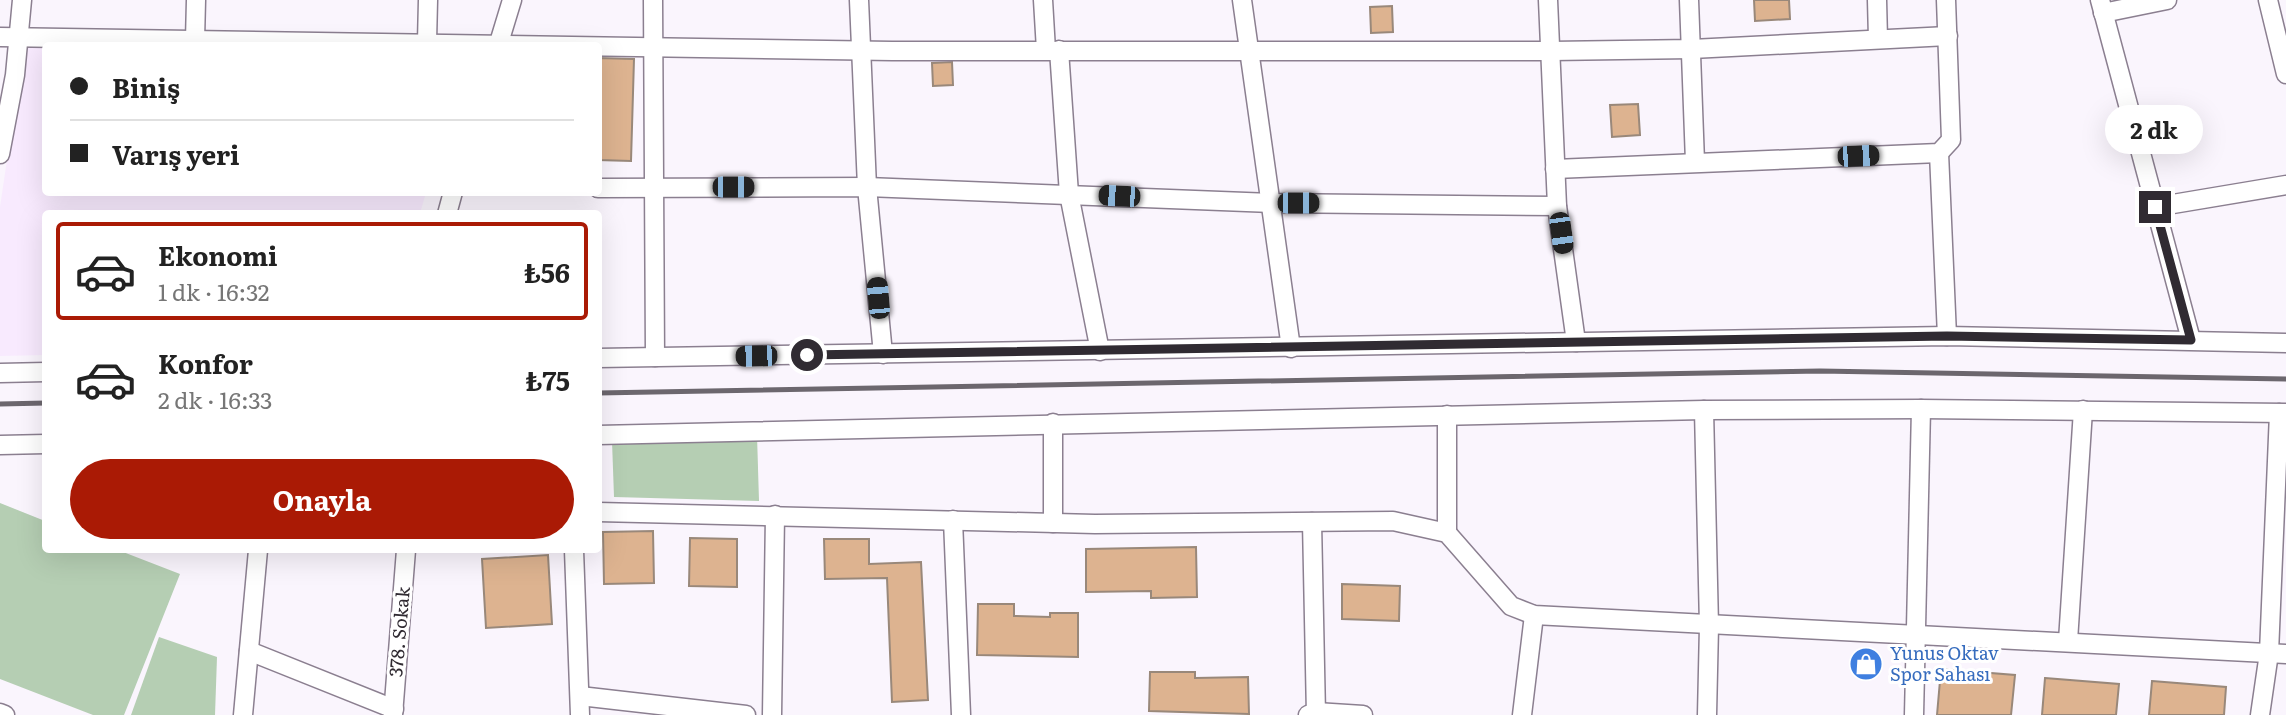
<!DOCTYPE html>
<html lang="tr">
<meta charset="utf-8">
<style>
:root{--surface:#fff;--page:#f2f2f2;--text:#222;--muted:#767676;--line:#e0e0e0;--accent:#aa1a05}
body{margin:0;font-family:Literata,serif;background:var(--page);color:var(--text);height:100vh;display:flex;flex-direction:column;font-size:26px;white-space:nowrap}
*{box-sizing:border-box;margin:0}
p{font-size:23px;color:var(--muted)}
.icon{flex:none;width:38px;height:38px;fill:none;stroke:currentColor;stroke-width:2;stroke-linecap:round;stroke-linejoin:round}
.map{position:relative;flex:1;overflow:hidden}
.details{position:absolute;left:42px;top:210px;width:560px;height:343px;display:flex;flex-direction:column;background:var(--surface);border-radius:7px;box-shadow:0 7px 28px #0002}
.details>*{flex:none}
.top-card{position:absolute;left:42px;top:42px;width:560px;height:154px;border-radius:7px;box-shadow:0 7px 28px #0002;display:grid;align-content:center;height:154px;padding:0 28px;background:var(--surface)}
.end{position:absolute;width:32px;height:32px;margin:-16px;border:9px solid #302b32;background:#fff;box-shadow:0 0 0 4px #fff}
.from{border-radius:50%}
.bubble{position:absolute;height:49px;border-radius:24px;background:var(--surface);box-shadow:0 7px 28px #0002;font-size:23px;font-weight:700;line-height:49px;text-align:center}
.car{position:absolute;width:21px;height:42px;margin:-21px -10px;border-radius:9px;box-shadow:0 0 5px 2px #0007;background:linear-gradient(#222 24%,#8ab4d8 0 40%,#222 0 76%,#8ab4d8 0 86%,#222 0)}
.top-card b{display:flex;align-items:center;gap:24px;height:66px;font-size:26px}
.top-card b+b{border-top:2px solid var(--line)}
.top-card i{width:18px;height:18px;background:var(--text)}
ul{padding:12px 0 0;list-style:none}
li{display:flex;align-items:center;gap:21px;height:98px;margin:0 14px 10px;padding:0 14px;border:4px solid transparent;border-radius:7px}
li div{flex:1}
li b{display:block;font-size:26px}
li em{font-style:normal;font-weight:700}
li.active{border-color:var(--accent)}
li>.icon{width:63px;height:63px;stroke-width:1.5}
.cta{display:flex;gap:14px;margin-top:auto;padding:14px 28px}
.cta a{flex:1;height:80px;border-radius:42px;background:var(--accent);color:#fff;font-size:28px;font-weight:700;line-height:80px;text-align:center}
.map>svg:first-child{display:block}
.built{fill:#f8eafe}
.green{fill:#b5ceb3}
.building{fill:#ddb390;stroke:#99887a;stroke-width:2}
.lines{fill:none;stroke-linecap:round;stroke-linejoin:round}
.minor-casing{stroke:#8b7f90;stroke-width:21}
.minor{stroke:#fff;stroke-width:18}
.rail{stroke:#6c676e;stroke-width:5}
.route{stroke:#302b32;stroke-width:9}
.labels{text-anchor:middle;stroke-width:6;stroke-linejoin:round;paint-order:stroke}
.street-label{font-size:18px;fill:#302b32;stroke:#fff}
.shop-label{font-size:18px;fill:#366cbe;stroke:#fff;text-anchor:start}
</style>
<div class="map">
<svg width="2286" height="715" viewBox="0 0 2286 715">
<rect width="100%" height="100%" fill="#faf5fd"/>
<polygon class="built" points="24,45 46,46 46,192 426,193 420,213 46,214 45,355 0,356 0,207"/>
<g class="green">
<polygon points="757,435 759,501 614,497 612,441"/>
<polygon points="0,503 45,521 46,550 118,550 180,574 124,715 93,715 0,679"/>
<polygon points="159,637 217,657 215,715 131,715"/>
</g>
<g class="building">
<polygon points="1754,0 1789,0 1790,19 1755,21"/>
<polygon points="1392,6 1393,32 1371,33 1370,7"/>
<polygon points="598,58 634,59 631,161 598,160"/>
<polygon points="952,62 953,85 933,86 932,63"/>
<polygon points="1638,104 1640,135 1612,137 1610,105"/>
<polygon points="653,531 654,583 604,584 603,532"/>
<polygon points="690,538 737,539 737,587 689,586"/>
<polygon points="824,539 869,539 869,564 921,562 928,700 892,702 887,578 825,579"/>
<polygon points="1196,547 1197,597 1151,598 1151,591 1086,592 1086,549"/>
<polygon points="548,555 552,624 486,628 482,559"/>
<polygon points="1342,584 1400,586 1399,621 1342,619"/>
<polygon points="978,604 1014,604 1014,616 1050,617 1050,613 1078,613 1078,657 977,655"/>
<polygon points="1941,669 2015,675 2011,715 1937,715"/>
<polygon points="1150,672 1195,672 1195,678 1248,677 1249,714 1149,711"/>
<polygon points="2045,678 2119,684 2116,715 2042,715"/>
<polygon points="2152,681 2226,687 2224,715 2149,715"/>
</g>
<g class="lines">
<defs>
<g id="minor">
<polyline points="653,0 655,357"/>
<polyline points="859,0 867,187 883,354"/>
<polyline points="1043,0 1046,50"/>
<polyline points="1242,0 1291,348"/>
<polyline points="1548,0 1557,206 1576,342"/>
<polyline points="1689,0 1695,162"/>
<polyline points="1877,0 1878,39"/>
<polyline points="2100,0 2191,340"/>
<polyline points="2268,0 2286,74"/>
<polyline points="2103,13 2167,0"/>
<polyline points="0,37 892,51 1551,51 1692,49 1948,36"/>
<polyline points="195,40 196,0"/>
<polyline points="427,42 428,0"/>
<polyline points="498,46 512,0"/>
<polyline points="1059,50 1069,194 1100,351"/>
<polyline points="1939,153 1947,336"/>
<polyline points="0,154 15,75 22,0"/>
<polyline points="1555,169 1939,153 1951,140 1946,0"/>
<polyline points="598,188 867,187 1272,203 1557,206"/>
<polyline points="2155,207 2286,185"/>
<polyline points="447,214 453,192"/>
<polyline points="598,358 1947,336 2286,343"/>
<polyline points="0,373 46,372"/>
<polyline points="1704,410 1709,626 1707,715"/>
<polyline points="1447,415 1447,533"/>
<polyline points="1053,423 1053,523"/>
<polyline points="598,435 1704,410 1921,409 2286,413"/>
<polyline points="0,445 46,444"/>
<polyline points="598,512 1095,524 1393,521 1447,533 1511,606 1534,615 2286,654"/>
<polyline points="953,520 961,715"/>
<polyline points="1312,522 1316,715"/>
<polyline points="574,550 580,715"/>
<polyline points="2068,641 2083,410"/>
<polyline points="249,651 394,709"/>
<polyline points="580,696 746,715"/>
<polyline points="0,713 5,715"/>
<polyline points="243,715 258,550"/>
<polyline points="393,715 406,550"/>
<polyline points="772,715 775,515"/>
<polyline points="1308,715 1316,712 1363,715"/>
<polyline points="1522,715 1534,615"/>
<polyline points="1914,715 1921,409"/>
<polyline points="2260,715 2269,653 2279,413"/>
</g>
</defs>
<use href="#minor" class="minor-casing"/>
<use href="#minor" class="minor"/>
<g class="rail">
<polyline points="598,393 1820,371 2286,379"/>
<polyline points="0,404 46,403"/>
</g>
</g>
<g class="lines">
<polyline class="route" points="807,355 1947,336 2191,340 2155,207"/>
</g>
<defs>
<symbol id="shop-disc" viewBox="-11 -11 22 22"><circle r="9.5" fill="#3f7fe0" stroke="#fff"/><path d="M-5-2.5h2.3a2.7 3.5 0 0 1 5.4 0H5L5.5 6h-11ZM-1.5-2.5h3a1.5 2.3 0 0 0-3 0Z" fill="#fff"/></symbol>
</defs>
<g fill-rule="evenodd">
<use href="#shop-disc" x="1847" y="645" width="38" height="38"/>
</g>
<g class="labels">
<g class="street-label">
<text transform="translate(400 632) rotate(-85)" y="6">378. Sokak</text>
</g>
<g class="shop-label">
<text x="1890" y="660">Yunus Oktav<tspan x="1890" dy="21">Spor Sahası</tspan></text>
</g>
</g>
</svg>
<i class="end from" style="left:807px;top:355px"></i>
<i class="end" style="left:2155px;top:207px"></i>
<div class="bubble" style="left:2105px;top:105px;width:98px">2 dk</div>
<i class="car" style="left:1858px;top:156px;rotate:88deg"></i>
<i class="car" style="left:733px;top:187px;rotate:90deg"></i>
<i class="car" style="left:1119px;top:196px;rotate:273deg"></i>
<i class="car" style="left:1298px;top:203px;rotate:90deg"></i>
<i class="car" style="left:1561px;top:233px;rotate:172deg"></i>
<i class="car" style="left:878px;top:298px;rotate:355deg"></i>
<i class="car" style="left:756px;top:356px;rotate:269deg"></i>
<div class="top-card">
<b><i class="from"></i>Biniş</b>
<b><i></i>Varış yeri</b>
</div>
<section class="details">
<ul>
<li class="active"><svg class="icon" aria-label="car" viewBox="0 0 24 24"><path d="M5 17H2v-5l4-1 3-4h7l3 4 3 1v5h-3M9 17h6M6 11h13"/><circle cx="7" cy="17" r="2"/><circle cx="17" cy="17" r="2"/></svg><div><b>Ekonomi</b><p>1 dk · 16:32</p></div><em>₺56</em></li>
<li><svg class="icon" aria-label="car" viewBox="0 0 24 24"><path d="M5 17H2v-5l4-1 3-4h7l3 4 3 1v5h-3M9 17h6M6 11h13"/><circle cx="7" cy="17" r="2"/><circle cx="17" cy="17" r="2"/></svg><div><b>Konfor</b><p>2 dk · 16:33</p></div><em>₺75</em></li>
</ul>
<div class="cta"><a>Onayla</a></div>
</section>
</div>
